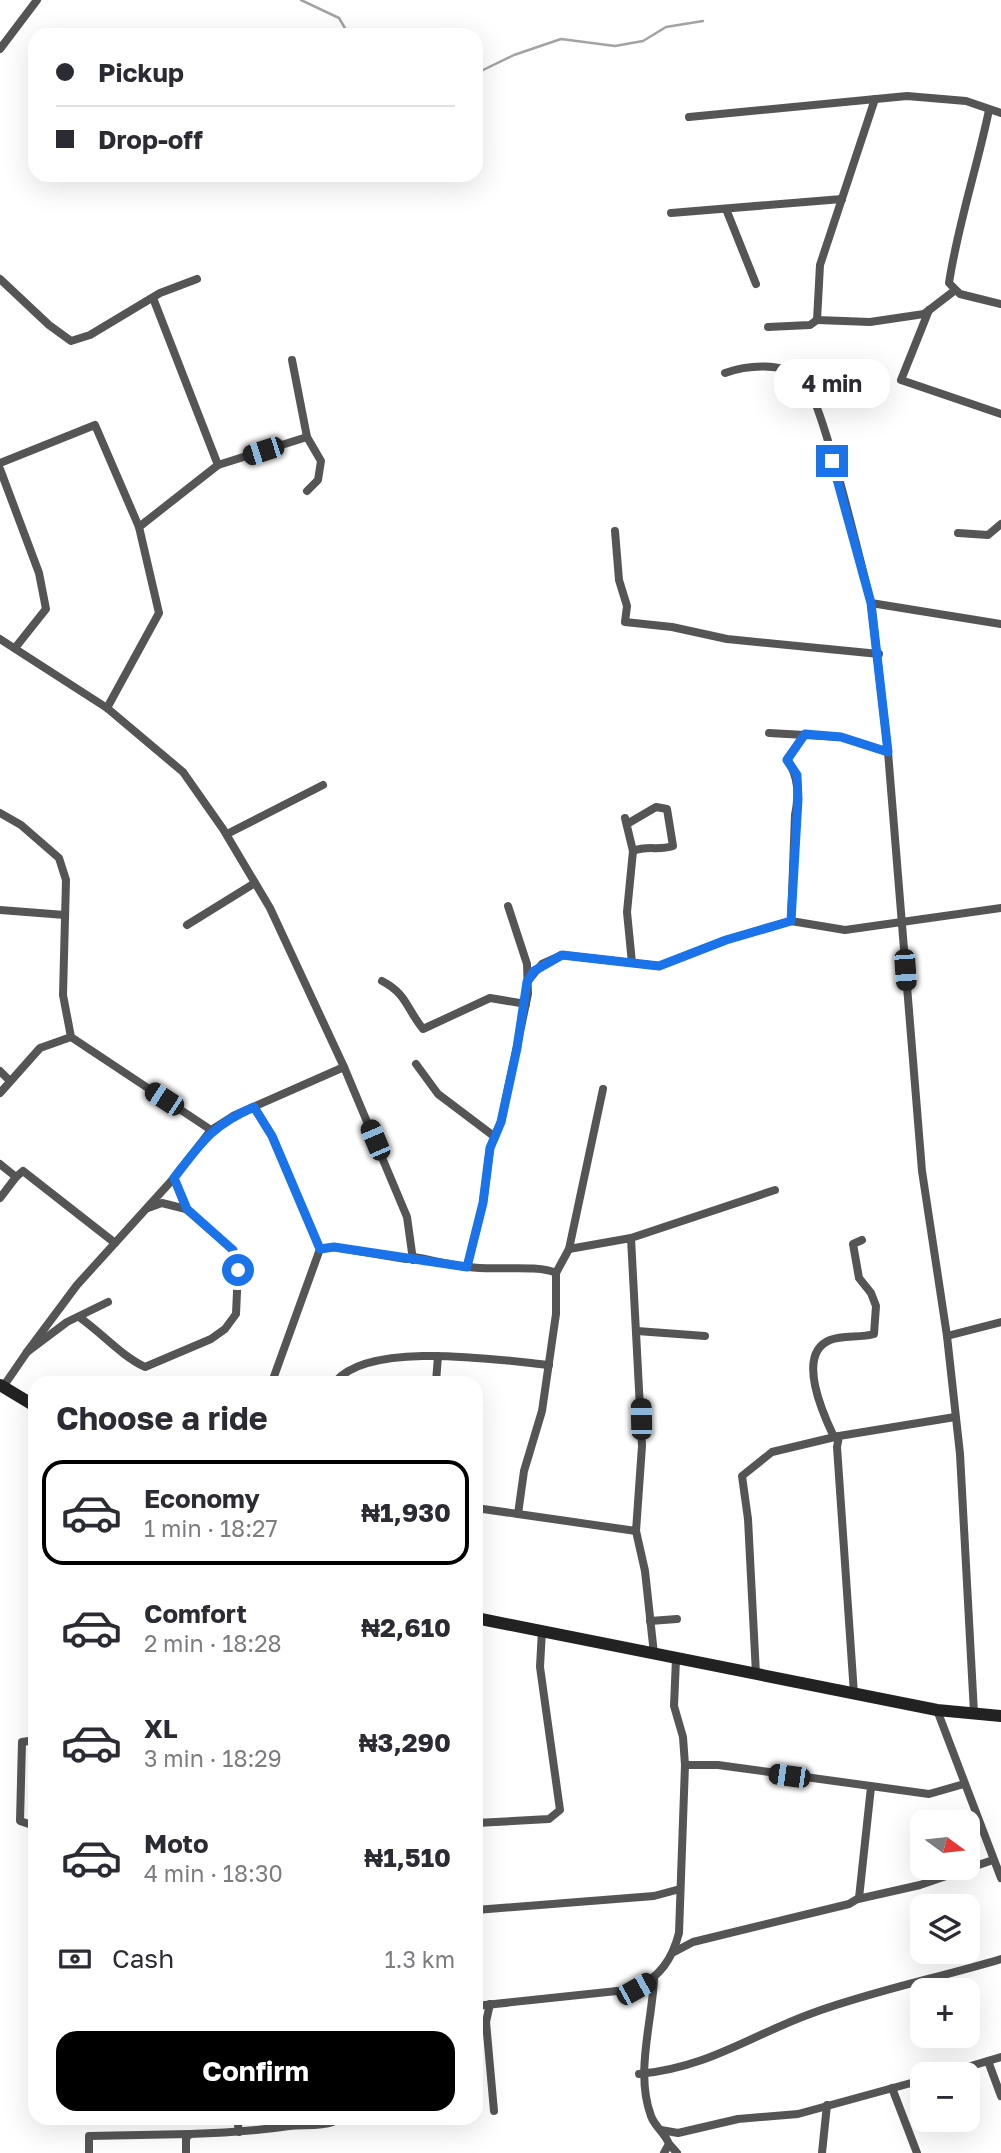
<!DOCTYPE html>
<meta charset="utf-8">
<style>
:root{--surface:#fff;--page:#f2f2f3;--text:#2b2b33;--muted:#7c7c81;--line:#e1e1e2;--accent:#000}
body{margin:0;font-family:"Golos Text",sans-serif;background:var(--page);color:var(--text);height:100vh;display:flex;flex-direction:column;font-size:26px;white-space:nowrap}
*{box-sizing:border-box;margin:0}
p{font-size:23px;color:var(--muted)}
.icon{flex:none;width:38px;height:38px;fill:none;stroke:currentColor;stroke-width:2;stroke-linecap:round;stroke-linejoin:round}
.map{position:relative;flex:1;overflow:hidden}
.side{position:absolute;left:28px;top:1376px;width:455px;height:749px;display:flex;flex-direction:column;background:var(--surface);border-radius:21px;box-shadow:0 7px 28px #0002}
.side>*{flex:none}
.banner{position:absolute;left:28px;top:28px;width:455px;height:154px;border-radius:21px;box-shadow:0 7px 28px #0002;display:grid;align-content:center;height:154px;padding:0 28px;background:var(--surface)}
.needle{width:46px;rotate:105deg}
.fabs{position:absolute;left:910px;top:1810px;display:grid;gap:14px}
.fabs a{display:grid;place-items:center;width:70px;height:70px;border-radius:14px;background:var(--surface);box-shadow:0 7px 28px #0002;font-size:35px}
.end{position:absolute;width:32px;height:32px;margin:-16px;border:9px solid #1a73e8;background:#fff;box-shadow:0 0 0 4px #fff}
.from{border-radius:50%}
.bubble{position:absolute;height:49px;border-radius:21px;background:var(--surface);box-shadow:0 7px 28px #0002;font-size:23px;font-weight:700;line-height:49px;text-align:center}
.car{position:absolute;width:21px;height:42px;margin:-21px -10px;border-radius:9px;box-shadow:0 0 5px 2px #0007;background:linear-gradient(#222 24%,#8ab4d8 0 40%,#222 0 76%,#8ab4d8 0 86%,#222 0)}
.banner b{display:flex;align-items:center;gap:24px;height:66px;font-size:26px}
.banner b+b{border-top:2px solid var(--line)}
.banner i{width:18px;height:18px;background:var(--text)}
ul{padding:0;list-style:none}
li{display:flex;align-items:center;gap:21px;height:105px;margin:0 14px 10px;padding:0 14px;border:4px solid transparent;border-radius:21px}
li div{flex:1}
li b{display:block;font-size:26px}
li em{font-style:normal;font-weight:700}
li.active{border-color:var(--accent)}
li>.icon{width:63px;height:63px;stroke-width:1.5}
h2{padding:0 28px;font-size:32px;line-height:84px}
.pay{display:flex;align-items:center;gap:18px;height:77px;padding:0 28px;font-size:26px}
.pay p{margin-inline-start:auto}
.cta{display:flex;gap:14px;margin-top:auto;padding:14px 28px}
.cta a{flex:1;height:80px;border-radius:21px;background:var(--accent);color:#fff;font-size:28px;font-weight:700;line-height:80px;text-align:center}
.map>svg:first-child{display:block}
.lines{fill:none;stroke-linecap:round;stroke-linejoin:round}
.stream{stroke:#a3a3a3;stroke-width:2.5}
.street{stroke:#555;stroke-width:8}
.secondary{stroke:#222;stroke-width:12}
.route{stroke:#1a73e8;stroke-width:9}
</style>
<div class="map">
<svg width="1001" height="2153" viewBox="0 0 1001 2153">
<rect width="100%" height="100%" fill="#fff"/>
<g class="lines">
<g class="stream">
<polyline points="301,0 339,18 349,35"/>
<polyline points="392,35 401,32 428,35"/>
<polyline points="476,67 481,71 514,55 561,39 615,46 643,41 666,27 703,21"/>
</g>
<g class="street">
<polyline points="0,49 37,0"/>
<polyline points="875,99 820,265 817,320 870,322 924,314 954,291"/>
<path d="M989,110C977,168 958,224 949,283L960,294L1001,304"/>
<polyline points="689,117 907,96 966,101 1001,113"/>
<polyline points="726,209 756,284"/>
<polyline points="671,213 842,199"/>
<polyline points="0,279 49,325 71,341 90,335 160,293 197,279"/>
<polyline points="153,298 218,465"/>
<polyline points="929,310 901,380 1001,414"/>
<polyline points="768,327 810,325 817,320"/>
<polyline points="292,360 307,437 321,461 318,480 307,491"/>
<path d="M725,373C747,365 782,362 802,378C821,393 862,568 871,603"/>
<polyline points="0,463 95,425 139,527 159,613 107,708"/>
<polyline points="0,469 39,573 46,609 15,648"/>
<polyline points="139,527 218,465 307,437"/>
<polyline points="615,531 619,580 627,606 625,622 672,627 727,639 879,654"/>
<polyline points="958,533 988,535 1001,524"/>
<polyline points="0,639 107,708 183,772 223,829 270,908 344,1067 407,1217 413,1260"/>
<polyline points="769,733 841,737 888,752"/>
<polyline points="0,813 21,825 59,858 66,880 63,995 71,1037 211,1130"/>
<polyline points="625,818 633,851 627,912 632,963"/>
<path d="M627,824L656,807L667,809L673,846C658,851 648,845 633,851"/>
<polyline points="227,834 323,785"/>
<polyline points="0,910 65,915"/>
<path d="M791,921L795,815C799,794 799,778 787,759L805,734"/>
<polyline points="187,925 255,883"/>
<path d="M382,981C407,994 406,1008 423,1029L490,998L526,1004"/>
<polyline points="527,982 542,964 562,955 659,966 726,940 791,921 845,930 1001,908"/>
<polyline points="416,1064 438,1094 495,1137"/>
<polyline points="0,1071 9,1080"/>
<polyline points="0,1093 40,1048 71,1037"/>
<polyline points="254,1107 272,1136 320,1249 272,1382"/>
<polyline points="0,1164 16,1177 23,1171 115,1243"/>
<polyline points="174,1178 186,1209"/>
<polyline points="0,1198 16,1177"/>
<polyline points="631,1238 775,1190"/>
<path d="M320,1249L334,1247L406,1259L414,1257C432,1260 450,1265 469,1267C492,1271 538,1264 556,1273V1314L542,1411L524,1471L518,1514L476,1508"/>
<polyline points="569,1249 603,1089"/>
<polyline points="467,1267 483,1203 490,1148 501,1122 528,994 527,964 508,906"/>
<path d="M79,1317C102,1333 120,1355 145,1367L211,1339L225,1329L236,1314L238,1270L233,1250L186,1209L162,1203L148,1208"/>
<polyline points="637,1331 705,1336"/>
<polyline points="947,1336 1001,1322"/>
<polyline points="27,1352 77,1285 174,1178 211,1130 233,1116 344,1067"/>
<path d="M335,1382C369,1340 499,1360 549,1365"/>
<polyline points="436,1382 438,1356"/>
<polyline points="3,1387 27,1352 67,1322 108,1302"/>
<path d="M834,1437C824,1416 795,1354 830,1340C843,1335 860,1338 874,1334L876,1306L871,1293L859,1278L853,1244L862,1240"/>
<polyline points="518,1514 636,1531 642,1446 631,1238 569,1249 556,1273"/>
<polyline points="636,1531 645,1571 654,1654"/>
<polyline points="650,1621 677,1619"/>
<polyline points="756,1674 748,1519 742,1476 772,1452 839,1436"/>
<polyline points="854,1694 837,1447 839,1436 955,1417"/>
<polyline points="937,1710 1001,1878"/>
<polyline points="974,1713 960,1454 947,1336 922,1171 888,752 871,603 1001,624"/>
<polyline points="35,1740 22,1742 20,1821 35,1826"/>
<polyline points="685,1765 718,1765 929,1794 964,1784"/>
<polyline points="476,1823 549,1819 560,1810 540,1667 542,1630"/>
<polyline points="858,1899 920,1885 993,1860"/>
<polyline points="476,1910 654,1896 680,1889"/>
<polyline points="674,1952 693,1942 849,1904 859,1898 871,1787"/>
<path d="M654,1979C652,2023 635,2073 651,2116C655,2127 665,2133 669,2144L664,2153"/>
<polyline points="490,2004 486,2022 494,2111"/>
<path d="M476,2006L636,1989C660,1976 672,1960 679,1933L685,1765L683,1737L674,1706L676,1659"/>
<polyline points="988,2061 1001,2096"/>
<path d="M639,2074C707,2068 750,2036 810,2014C872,1991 938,1978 1001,1959"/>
<polyline points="944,2074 1001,2057"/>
<polyline points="892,2088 917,2153"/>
<polyline points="237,2118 239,2132"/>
<polyline points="661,2130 678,2133 738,2119 798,2114 922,2080"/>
<polyline points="669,2144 677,2153"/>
<polyline points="89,2153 89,2136 190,2134"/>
<path d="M186,2153V2138L190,2134C223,2133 256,2131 289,2126C304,2124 318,2127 333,2122V2118"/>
<polyline points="822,2153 827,2105"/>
</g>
<g class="secondary">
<polyline points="0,1385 35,1406"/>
<polyline points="476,1618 937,1710 1001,1716"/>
</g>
</g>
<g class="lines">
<path class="route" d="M238,1270L233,1250L187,1209L174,1178C201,1143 212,1125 254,1107L272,1136L320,1249L334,1247L467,1267L483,1203L490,1148L501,1122L517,1048L527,982L534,971L562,955L659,966L726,940L791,921L798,799L797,775L787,760L805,734L841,737L888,752L871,603L832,461"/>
</g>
</svg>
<div class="fabs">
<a><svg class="needle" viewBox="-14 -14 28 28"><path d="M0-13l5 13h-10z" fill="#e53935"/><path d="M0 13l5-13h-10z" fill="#7c7c81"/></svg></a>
<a><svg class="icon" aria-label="layers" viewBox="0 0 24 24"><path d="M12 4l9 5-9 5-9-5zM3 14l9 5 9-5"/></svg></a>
<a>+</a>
<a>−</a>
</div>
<i class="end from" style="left:238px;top:1270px"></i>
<i class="end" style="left:832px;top:461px"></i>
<div class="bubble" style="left:774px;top:359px;width:116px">4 min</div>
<i class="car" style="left:263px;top:451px;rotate:252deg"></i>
<i class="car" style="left:905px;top:970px;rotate:176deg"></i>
<i class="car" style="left:164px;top:1099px;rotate:303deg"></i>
<i class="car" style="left:375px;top:1140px;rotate:337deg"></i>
<i class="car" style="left:641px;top:1419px;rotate:359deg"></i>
<i class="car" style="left:789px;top:1776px;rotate:278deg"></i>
<i class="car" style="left:636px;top:1989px;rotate:61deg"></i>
<div class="banner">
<b><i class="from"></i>Pickup</b>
<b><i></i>Drop-off</b>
</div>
<section class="side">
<h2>Choose a ride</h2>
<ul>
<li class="active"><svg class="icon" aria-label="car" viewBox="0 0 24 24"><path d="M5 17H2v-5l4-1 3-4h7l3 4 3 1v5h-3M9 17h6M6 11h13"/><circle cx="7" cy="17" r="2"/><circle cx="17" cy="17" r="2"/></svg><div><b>Economy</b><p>1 min · 18:27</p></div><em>₦1,930</em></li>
<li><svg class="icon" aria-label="car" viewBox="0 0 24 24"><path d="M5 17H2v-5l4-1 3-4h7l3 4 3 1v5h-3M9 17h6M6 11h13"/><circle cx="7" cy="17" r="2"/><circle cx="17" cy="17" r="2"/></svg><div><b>Comfort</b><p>2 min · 18:28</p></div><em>₦2,610</em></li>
<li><svg class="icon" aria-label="car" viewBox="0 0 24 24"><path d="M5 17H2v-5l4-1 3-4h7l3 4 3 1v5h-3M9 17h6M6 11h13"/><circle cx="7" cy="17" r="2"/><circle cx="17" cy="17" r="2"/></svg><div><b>XL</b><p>3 min · 18:29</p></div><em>₦3,290</em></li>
<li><svg class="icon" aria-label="car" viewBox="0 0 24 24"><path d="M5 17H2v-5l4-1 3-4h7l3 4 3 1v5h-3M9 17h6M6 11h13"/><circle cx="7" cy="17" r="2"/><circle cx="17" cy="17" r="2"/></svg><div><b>Moto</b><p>4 min · 18:30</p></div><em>₦1,510</em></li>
</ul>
<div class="pay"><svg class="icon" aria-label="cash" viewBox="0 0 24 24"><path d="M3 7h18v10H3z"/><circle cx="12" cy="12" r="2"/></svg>Cash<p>1.3 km</p></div>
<div class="cta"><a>Confirm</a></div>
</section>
</div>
